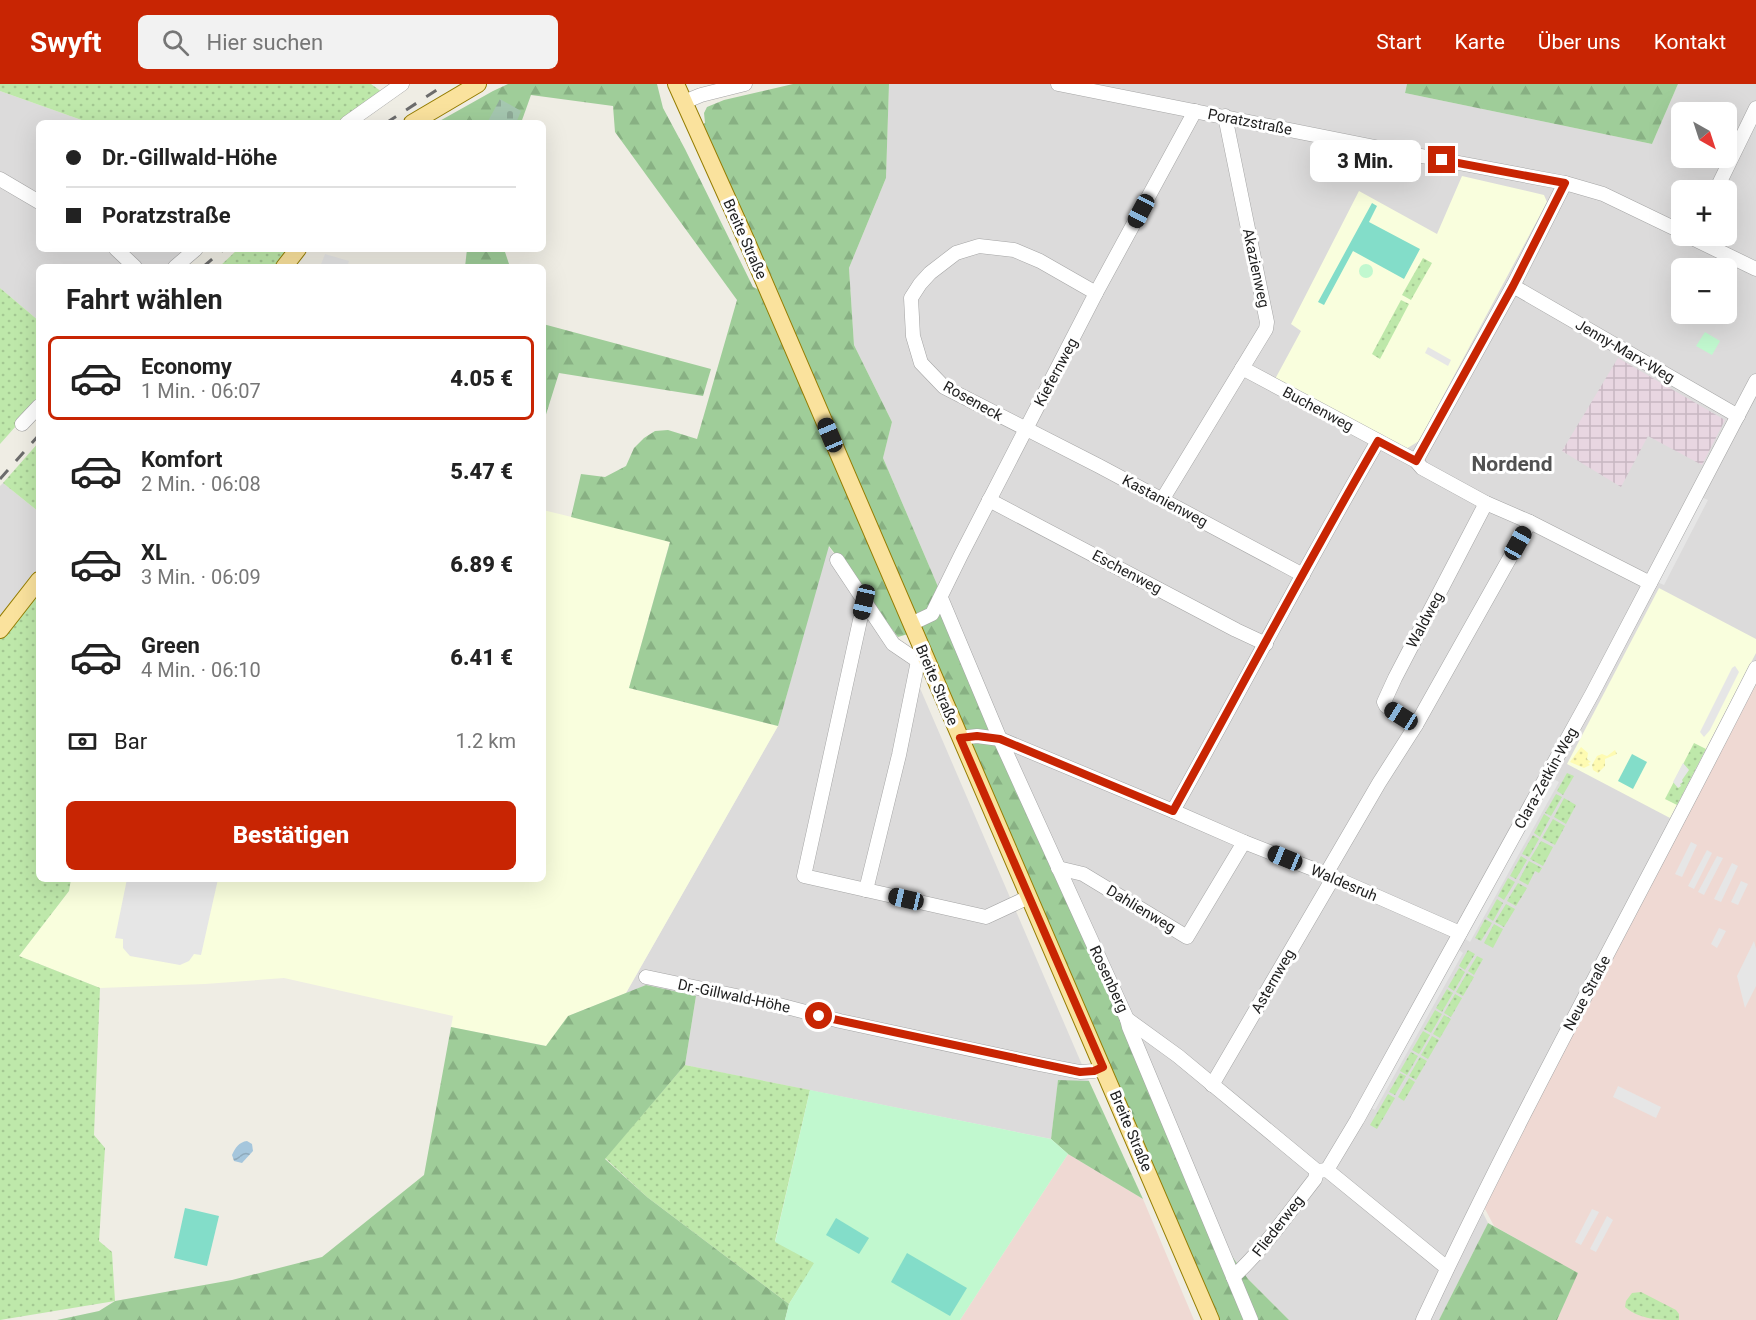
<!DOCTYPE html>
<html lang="de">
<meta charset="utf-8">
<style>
:root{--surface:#fff;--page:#f2f2f2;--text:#222;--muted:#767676;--line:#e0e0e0;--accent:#c82503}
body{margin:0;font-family:Roboto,sans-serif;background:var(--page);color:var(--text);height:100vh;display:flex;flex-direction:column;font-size:22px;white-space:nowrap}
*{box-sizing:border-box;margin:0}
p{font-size:20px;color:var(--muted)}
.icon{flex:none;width:33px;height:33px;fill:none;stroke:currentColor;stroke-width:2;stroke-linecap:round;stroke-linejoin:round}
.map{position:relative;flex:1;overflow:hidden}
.side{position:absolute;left:36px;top:180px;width:510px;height:618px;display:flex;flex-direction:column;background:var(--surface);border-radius:9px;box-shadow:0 6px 24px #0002}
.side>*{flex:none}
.guide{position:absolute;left:36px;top:36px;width:510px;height:132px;border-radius:9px;box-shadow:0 6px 24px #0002;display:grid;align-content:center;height:132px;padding:0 30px;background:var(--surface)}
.needle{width:39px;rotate:141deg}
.fabs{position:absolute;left:1671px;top:18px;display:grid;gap:12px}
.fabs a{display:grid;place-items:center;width:66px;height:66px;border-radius:9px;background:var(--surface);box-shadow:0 6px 24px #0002;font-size:30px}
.end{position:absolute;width:27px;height:27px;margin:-14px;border:8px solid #c82503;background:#fff;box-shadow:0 0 0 3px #fff}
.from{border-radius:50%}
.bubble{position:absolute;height:42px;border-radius:9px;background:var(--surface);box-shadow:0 6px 24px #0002;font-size:20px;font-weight:800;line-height:42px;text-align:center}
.car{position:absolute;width:18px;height:36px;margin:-18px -9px;border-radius:8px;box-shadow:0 0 4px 2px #0007;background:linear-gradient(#222 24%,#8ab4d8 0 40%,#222 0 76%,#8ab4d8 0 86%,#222 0)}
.guide b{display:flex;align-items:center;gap:21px;height:57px;font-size:22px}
.guide b+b{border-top:2px solid var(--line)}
.guide i{width:15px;height:15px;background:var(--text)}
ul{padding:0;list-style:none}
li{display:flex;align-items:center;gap:18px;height:84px;margin:0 12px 9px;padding:0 18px;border:3px solid transparent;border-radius:9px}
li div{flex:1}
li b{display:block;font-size:22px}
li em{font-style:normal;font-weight:800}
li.selected{border-color:var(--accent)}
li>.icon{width:54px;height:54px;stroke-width:1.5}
h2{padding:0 30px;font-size:27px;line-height:72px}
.pay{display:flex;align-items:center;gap:15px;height:66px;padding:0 30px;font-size:22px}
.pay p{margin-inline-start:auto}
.primary-button{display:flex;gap:12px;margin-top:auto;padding:12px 30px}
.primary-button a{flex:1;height:69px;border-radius:9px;background:var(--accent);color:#fff;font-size:24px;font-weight:800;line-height:69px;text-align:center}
header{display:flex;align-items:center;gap:36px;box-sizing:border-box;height:84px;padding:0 30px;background:var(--accent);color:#fff}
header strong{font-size:28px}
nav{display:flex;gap:33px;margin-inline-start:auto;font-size:21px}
.search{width:420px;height:54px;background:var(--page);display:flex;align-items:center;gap:15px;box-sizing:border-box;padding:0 21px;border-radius:9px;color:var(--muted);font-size:22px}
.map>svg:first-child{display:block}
.residential{fill:#dcdbdb;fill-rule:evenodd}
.commercial{fill:#efd9d3}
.industrial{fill:url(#industrial-grid)}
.education{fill:#f9fedd}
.grass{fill:url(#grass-dots)}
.forest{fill:url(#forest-firs)}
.sand{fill:url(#sand-dots)}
.cemetery{fill:url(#cemetery-stones)}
.park{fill:#c1f8cf}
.pitch{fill:#83ddc9}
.parking{fill:#e6e6e6}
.water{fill:url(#water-waves)}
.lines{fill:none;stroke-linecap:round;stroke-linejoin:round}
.minor-casing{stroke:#a5a5a5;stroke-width:15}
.major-casing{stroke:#957d02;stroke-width:18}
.minor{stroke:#fff;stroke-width:14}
.major{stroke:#fae29d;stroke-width:16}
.rail{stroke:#6c6c6c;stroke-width:3;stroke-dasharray:12 12;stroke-linecap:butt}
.route{stroke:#c82503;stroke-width:8}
.labels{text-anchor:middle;stroke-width:6;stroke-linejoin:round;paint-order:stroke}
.street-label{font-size:15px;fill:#1e1e1e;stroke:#fff}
.district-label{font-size:21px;font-weight:bold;fill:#515151;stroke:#fff}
</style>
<header>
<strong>Swyft</strong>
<div class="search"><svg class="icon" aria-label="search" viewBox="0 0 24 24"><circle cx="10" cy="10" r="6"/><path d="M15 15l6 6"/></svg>Hier suchen</div>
<nav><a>Start</a><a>Karte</a><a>Über uns</a><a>Kontakt</a></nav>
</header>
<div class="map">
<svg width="1756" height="1236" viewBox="0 0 1756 1236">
<defs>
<pattern id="industrial-grid" width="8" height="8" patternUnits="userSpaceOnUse" patternTransform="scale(1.5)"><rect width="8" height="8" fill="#e8d6e1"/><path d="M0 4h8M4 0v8" fill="none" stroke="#c7b7c1"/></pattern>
<pattern id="grass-dots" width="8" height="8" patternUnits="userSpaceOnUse" patternTransform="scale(1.5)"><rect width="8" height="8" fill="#bee8aa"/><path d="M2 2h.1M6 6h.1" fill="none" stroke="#a3c792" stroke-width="1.8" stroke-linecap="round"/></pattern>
<pattern id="forest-firs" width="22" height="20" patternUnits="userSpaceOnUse" patternTransform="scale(1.5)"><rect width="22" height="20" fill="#9fcd99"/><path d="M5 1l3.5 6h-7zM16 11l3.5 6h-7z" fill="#88b083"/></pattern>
<pattern id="sand-dots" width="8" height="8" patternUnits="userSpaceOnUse" patternTransform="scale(1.5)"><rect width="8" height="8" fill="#fefbb2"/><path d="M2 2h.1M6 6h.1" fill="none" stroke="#d9d799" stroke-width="1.8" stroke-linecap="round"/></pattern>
<pattern id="cemetery-stones" width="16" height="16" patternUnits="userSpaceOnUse" patternTransform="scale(1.5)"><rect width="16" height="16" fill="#a5c7b0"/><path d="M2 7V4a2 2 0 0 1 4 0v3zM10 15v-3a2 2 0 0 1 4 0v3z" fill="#8eaa97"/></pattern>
<pattern id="water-waves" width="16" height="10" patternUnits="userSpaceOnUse" patternTransform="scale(1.5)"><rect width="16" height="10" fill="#a5c6dc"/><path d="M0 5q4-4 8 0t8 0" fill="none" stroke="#8eaabc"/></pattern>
</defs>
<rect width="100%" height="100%" fill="#efede4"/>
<g class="residential">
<path d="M889,0H1407L1405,9L1652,60L1678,0H1756V578L1478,1119L1488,1139L1439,1236H1289L1248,1195L1227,1165L1007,664L883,374L892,338L854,261L849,184L886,94ZM1682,28H1726V74H1682ZM1682,106H1726V152H1682ZM1682,184H1726V230H1682Z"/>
<polygon points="0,7 90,39 39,39 39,165 190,165 169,183 39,183 39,237 0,204"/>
<polygon points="3,399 39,428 39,488 0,538 0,402"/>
<polygon points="828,462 898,553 1089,997 1058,997 1051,1055 685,981 696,912 626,909 778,642"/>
</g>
<g class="commercial">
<polygon points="1756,598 1756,1236 1557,1236 1577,1189 1494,1142 1484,1123 1579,936"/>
<polygon points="1068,1070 1143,1115 1194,1236 960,1236"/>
</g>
<polygon class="industrial" points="1618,274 1725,336 1702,381 1648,352 1621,403 1562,367"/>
<g class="education">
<polygon points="1462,92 1544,111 1547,118 1419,357 1406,365 1274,297 1301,247 1291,240 1359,107 1437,150"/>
<polygon points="543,426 670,457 629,604 778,642 626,909 568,932 547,962 451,943 453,932 284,894 205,900 100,904 19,872 69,807 71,795 543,795"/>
<polygon points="1659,504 1756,555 1756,569 1670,734 1567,680"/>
</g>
<g class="grass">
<polygon points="0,0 371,0 382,8 341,39 90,39 0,7"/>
<polygon points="238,165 289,165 275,183 219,183"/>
<polygon points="1423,174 1432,179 1411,216 1402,211"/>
<polygon points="0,204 39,237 39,316 0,360"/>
<polygon points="1401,216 1409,220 1380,275 1372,270"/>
<polygon points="39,358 39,428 3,399"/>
<polygon points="39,502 39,795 71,795 69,807 19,872 100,904 94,1051 105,1064 99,1157 112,1168 115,1217 0,1236 0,553"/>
<polygon points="1694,659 1706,665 1677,721 1665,715"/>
<polygon points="1567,689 1574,692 1563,711 1557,707"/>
<polygon points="1556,710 1562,713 1551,732 1545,729"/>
<polygon points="1564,714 1576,721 1566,740 1554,733"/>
<polygon points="1544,730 1550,734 1540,753 1534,749"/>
<polygon points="1553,735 1565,742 1555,761 1542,754"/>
<polygon points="1533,751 1539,755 1529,773 1522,770"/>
<polygon points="1541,757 1553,763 1543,782 1530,775"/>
<polygon points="1521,772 1527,776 1516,795 1510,792"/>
<polygon points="1529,777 1542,784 1539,789 1535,787 1528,801 1519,796"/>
<polygon points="1508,794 1515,798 1504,816 1498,812"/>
<polygon points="1518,799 1527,804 1516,822 1507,817"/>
<polygon points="1497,815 1503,819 1493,837 1487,833"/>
<polygon points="1506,820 1515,825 1504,843 1495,838"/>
<polygon points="1485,835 1492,839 1481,857 1475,854"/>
<polygon points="1494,840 1503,845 1493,864 1484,859"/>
<polygon points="1468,866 1475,870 1465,886 1459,882"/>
<polygon points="1477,872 1483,875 1474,891 1468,887"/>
<polygon points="1459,884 1465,888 1454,907 1448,903"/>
<polygon points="1467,889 1474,893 1463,912 1456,908"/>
<polygon points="1447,905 1453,909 1442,928 1436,924"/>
<polygon points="1455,910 1462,914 1451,933 1444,929"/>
<polygon points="1435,926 1442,930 1431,949 1424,945"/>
<polygon points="1444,931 1451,935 1440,954 1433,950"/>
<polygon points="1423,947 1430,951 1419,970 1412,966"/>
<polygon points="1432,952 1439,956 1428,975 1421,971"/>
<polygon points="1411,968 1418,972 1407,991 1400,987"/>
<polygon points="1420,973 1427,977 1416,996 1409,992"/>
<polygon points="685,981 810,1006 775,1157 815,1179 789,1220 647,1113 605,1074"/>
<polygon points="1400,989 1406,992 1395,1011 1389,1008"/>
<polygon points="1409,994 1415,998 1404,1017 1398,1013"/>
<polygon points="1388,1010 1395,1014 1377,1045 1370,1041"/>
<path d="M1641,1208L1676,1226L1679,1230V1236C1660,1236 1640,1236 1625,1223L1626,1217L1632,1209Z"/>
</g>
<g class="forest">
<polygon points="508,0 657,0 663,24 685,65 753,203 762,207 908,550 898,553 829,462 778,642 629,604 670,458 571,433 581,390 605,393 626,382 634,364 644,354 655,347 668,346 697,355 737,216 615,48 613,22 531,11 521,39 436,39 493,7"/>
<polygon points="793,0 889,0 886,94 849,184 854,261 892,338 883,374 1007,664 1227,1165 1248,1195 1289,1236 1217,1236 702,41 705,39 704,29 707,23 724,16"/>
<polygon points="1407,0 1678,0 1652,60 1405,9"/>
<polygon points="467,165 504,165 510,183 465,183"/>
<polygon points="543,240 711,285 703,312 559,289 543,340"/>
<polygon points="646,901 696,912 685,981 605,1075 647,1113 789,1220 785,1236 57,1236 99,1227 115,1217 232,1196 322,1173 424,1091 451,943 546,962 568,932"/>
<polygon points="1058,996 1089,997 1143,1115 1068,1070 1051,1055"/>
<polygon points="1488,1139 1578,1189 1557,1236 1439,1236"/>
</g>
<g class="sand">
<polygon points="1581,663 1588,669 1587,675 1591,678 1588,679 1590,681 1584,684 1570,678"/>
<polygon points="1615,666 1617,670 1605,675 1605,682 1598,689 1593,686 1592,681 1597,672 1602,670 1607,672"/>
</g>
<polygon class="cemetery" points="500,15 521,27 516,39 487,39"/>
<g class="park">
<circle cx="1366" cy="187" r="7"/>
<polygon points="1705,248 1720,257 1712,271 1696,262"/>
<polygon points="810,1006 1051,1055 1068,1070 960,1236 785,1236 789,1220 814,1179 775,1158"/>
</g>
<g class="pitch">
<polygon points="1372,119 1377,122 1369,138 1420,165 1404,195 1353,167 1324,221 1318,218"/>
<polygon points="1632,670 1647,678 1633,705 1618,697"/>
<polygon points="185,1124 219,1132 207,1182 174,1174"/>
<polygon points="836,1134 869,1154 859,1170 826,1151"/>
<polygon points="907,1169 967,1204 950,1232 891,1198"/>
</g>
<g class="parking">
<polygon points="325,170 349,177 347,183 320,183"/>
<polygon points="1428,263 1451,276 1448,282 1425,269"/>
<polygon points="1701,413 1708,416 1664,501 1657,498"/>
<polygon points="1735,582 1739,588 1710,646 1704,653 1700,648 1732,584"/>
<polygon points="1683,679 1689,686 1682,696 1683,698 1680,700 1681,702 1678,704 1673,698"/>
<polygon points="1553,695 1559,698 1470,858 1464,854"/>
<polygon points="1691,758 1697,761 1682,793 1675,790"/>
<polygon points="1707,766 1712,769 1694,805 1688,802"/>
<polygon points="1717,772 1723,774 1704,811 1698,808"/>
<polygon points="1732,779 1738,782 1721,818 1714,815"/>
<polygon points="127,795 218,795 201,871 194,870 189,877 180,881 130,872 123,864 123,855 115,854"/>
<polygon points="1741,797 1748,800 1738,821 1731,818"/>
<polygon points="1719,844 1726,847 1717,864 1711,860"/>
<polygon points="1754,857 1756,865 1756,902 1745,924 1737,892"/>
<polygon points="1458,865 1463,869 1375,1026 1369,1023"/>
<polygon points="1618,1002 1661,1023 1656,1034 1613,1013"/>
<polygon points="1592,1125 1599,1128 1581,1161 1575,1158"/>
<polygon points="1607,1132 1613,1136 1596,1168 1590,1165"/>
</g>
<path class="water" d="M247,1057L252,1060L253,1067L242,1079L234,1077L232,1071C235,1064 239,1058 247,1057Z"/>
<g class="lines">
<defs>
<g id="minor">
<polyline points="1058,0 1395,67 1565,99 1603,110 1682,148"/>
<polyline points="684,18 701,11 745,0"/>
<polyline points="347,39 402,0"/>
<polyline points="0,95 39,118"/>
<polyline points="1716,106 1756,24"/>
<polyline points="1688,152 1756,185"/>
<polyline points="116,165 135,183"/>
<polyline points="175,183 196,165"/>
<polyline points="1513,202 1738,332"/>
<polyline points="1096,209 1040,177 1014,166 979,162 956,169 930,189 920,200 911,214 913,252 921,279 944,303 1099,382 1303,491"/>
<polyline points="1242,284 1416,377 1422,384 1486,419 1530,438 1650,499"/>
<polyline points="22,340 39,322"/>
<polyline points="1416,377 1513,202 1565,99"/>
<polyline points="989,416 1236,546 1266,560"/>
<polyline points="1162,416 1266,245 1267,238 1225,32"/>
<polyline points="837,476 893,560 918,577"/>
<polyline points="941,514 1000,655 1127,935 1178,972 1317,1087 1327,1086 1447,1184"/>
<polyline points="864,518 804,792 986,833 1029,813"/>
<polyline points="911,540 932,530 961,471 1096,209 1195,27"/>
<polyline points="1416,641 1386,622 1384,618 1395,594 1486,419"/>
<polyline points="960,654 977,652 1000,655 1173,727 1244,758 1326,790 1460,849"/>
<path d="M1173,727C1242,604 1307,479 1378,357"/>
<polyline points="1058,784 1083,790 1187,853 1244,758"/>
<polyline points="1326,790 1379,699 1416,641 1530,438"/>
<polyline points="866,806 899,671 918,577 925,574"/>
<polyline points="646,893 779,921 840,937 1039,980 1080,988 1094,987 1103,983"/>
<polyline points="1127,935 1129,943 1251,1236"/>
<polyline points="1212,1001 1333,794"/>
<polyline points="1327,1086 1357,1036 1592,610 1756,297"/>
<path d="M1233,1193C1265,1164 1289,1128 1315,1095L1317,1087"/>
<path d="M1423,1236C1526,1015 1646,802 1756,584"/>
</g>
<g id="major">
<polyline points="676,0 747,158 1211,1236"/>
<polyline points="412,39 478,0"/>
<polyline points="284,183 298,165"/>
<polyline points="0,546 39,496"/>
</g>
</defs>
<use href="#minor" class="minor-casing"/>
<use href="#major" class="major-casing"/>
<use href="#minor" class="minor"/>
<use href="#major" class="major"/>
<g class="rail">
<polyline points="386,39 446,0"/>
<polyline points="203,183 224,165"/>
<polyline points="0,395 39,351"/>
</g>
</g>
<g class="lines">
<path class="route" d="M819,932L1080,988L1094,987L1103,983L960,654L977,652L1000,655L1173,727C1241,604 1307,479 1378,357L1416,377L1513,202L1565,99L1442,76"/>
</g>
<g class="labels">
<g class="street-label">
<text transform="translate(1250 38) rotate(11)" y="5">Poratzstraße</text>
<text transform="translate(745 155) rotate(66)" y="5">Breite Straße</text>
<text transform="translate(1256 184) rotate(78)" y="5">Akazienweg</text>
<text transform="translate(1625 267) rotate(30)" y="5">Jenny-Marx-Weg</text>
<text transform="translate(1056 288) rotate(-62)" y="5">Kiefernweg</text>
<text transform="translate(973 317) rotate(29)" y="5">Roseneck</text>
<text transform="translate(1318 325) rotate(28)" y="5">Buchenweg</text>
<text transform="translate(1165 417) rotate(28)" y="5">Kastanienweg</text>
<text transform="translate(1127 488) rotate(28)" y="5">Eschenweg</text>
<text transform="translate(1425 536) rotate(-62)" y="5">Waldweg</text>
<text transform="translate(937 601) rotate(67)" y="5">Breite Straße</text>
<text transform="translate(1546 694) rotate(-61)" y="5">Clara-Zetkin-Weg</text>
<text transform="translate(1344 799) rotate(23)" y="5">Waldesruh</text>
<text transform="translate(1141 825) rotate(31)" y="5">Dahlienweg</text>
<text transform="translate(1109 895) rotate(65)" y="5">Rosenberg</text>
<text transform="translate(1273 897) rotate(-60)" y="5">Asternweg</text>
<text transform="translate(1587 909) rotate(-62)" y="5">Neue Straße</text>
<text transform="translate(734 912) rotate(12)" y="5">Dr.-Gillwald-Höhe</text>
<text transform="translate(1131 1047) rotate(67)" y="5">Breite Straße</text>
<text transform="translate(1278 1142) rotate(-52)" y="5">Fliederweg</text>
</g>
<g class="district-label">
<text x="1512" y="387">Nordend</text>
</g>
</g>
</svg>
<div class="fabs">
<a><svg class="needle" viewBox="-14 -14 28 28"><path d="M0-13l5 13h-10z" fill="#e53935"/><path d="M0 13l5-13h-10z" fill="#767676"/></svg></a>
<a>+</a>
<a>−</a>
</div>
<i class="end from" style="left:819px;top:932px"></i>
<i class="end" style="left:1442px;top:76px"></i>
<div class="bubble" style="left:1310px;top:56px;width:111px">3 Min.</div>
<i class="car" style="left:1141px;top:127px;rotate:208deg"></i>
<i class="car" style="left:830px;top:351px;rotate:337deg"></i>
<i class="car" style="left:1518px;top:459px;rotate:29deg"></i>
<i class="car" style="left:864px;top:518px;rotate:193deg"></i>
<i class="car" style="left:1401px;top:632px;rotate:302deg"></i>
<i class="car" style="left:1285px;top:774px;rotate:292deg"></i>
<i class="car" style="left:906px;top:815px;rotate:283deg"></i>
<div class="guide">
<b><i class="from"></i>Dr.-Gillwald-Höhe</b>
<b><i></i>Poratzstraße</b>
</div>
<section class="side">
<h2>Fahrt wählen</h2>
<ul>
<li class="selected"><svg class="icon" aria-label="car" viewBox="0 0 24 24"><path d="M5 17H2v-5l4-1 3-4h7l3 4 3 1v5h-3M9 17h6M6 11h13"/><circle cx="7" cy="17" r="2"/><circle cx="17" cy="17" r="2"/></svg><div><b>Economy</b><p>1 Min. · 06:07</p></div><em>4.05 €</em></li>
<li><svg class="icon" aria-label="car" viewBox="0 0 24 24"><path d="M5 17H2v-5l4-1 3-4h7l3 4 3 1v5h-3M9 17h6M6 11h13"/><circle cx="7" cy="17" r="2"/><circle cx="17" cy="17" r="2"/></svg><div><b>Komfort</b><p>2 Min. · 06:08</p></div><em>5.47 €</em></li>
<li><svg class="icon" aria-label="car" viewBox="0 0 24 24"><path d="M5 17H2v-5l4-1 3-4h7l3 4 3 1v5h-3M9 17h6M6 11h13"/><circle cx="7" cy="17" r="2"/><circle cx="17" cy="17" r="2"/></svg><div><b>XL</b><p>3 Min. · 06:09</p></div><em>6.89 €</em></li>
<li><svg class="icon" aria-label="car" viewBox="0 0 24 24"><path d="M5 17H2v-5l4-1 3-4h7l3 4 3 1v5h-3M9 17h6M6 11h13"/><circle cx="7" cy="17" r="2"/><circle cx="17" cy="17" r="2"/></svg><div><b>Green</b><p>4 Min. · 06:10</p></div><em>6.41 €</em></li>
</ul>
<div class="pay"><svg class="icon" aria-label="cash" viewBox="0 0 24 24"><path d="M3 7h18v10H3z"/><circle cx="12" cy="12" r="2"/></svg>Bar<p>1.2 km</p></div>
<div class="primary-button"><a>Bestätigen</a></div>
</section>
</div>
